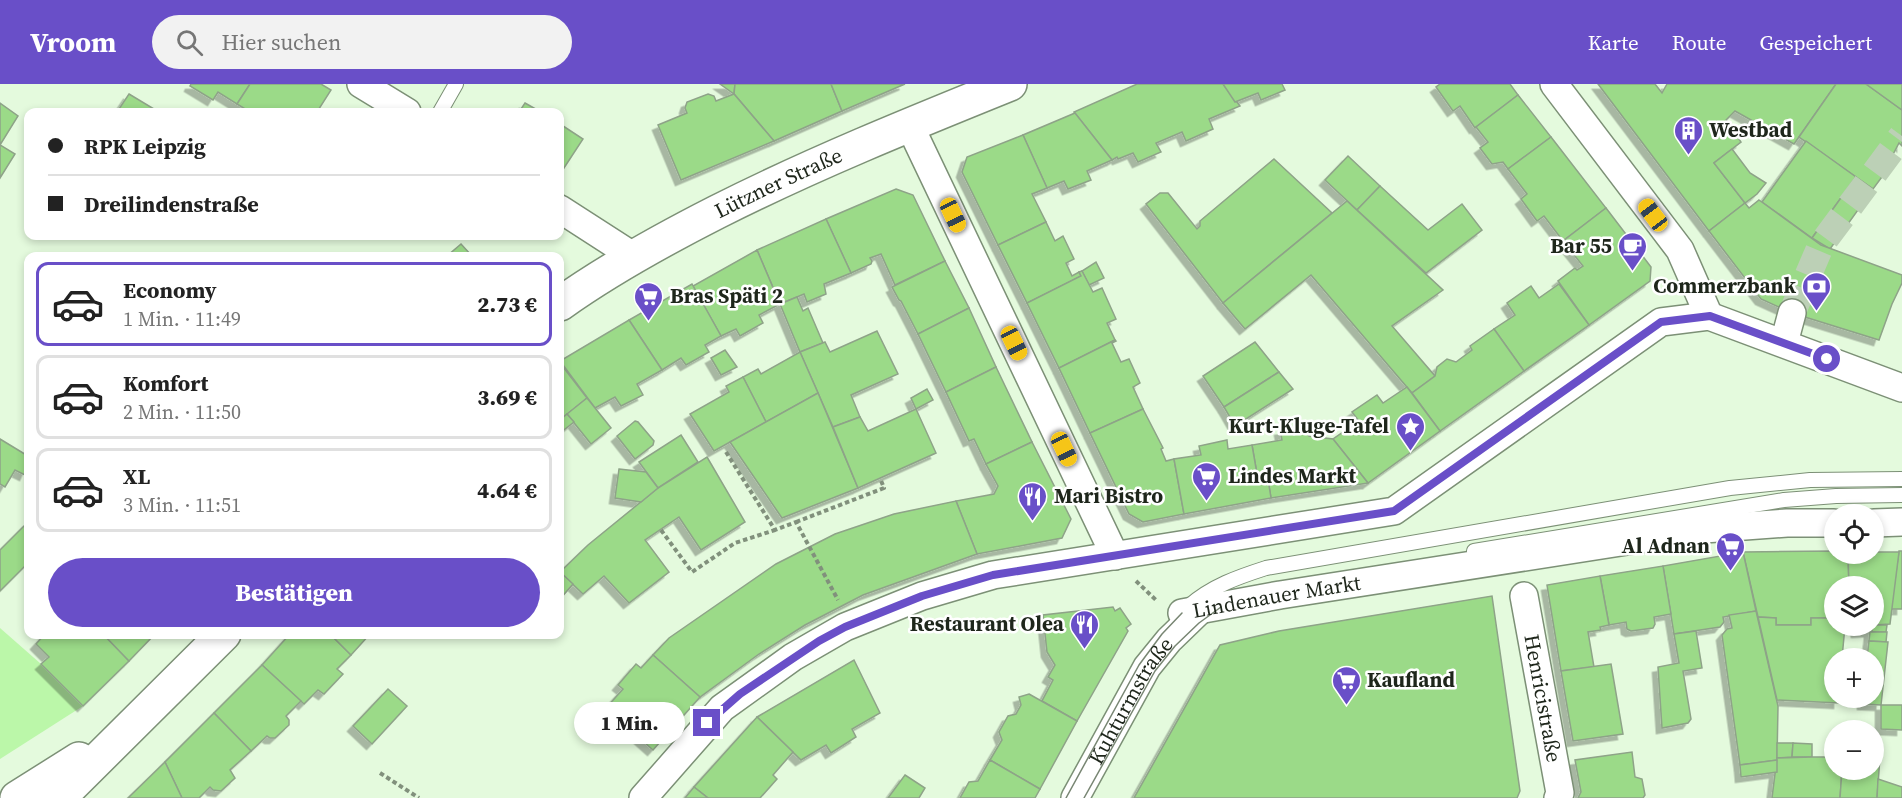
<!DOCTYPE html>
<html lang="de">
<meta charset="utf-8">
<style>
:root{--surface:#fff;--page:#f2f2f2;--text:#222;--muted:#767676;--line:#e0e0e0;--accent:#694fc8}
body{margin:0;font-family:"Source Serif 4",serif;background:var(--page);color:var(--text);height:100vh;display:flex;flex-direction:column;font-size:22px;white-space:nowrap}
*{box-sizing:border-box;margin:0}
p{font-size:20px;color:var(--muted)}
.icon{flex:none;width:33px;height:33px;fill:none;stroke:currentColor;stroke-width:2;stroke-linecap:round;stroke-linejoin:round}
.map{position:relative;flex:1;overflow:hidden}
.details{position:absolute;left:24px;top:168px;width:540px;height:387px;display:flex;flex-direction:column;background:var(--surface);border-radius:12px;box-shadow:0 3px 9px #0003}
.details>*{flex:none}
.banner{position:absolute;left:24px;top:24px;width:540px;height:132px;border-radius:12px;box-shadow:0 3px 9px #0003;display:grid;align-content:center;height:132px;padding:0 24px;background:var(--surface)}
.fabs{position:absolute;left:1824px;top:420px;display:grid;gap:12px}
.fabs a{display:grid;place-items:center;width:60px;height:60px;border-radius:50%;background:var(--surface);box-shadow:0 3px 9px #0003;font-size:30px}
.end{position:absolute;width:27px;height:27px;margin:-14px;border:8px solid #694fc8;background:#fff;box-shadow:0 0 0 3px #fff}
.from{border-radius:50%}
.bubble{position:absolute;height:42px;border-radius:21px;background:var(--surface);box-shadow:0 3px 9px #0003;font-size:20px;font-weight:800;line-height:42px;text-align:center}
.car{position:absolute;width:18px;height:36px;margin:-18px -9px;border-radius:8px;box-shadow:0 0 4px 2px #0007;background:linear-gradient(#f5c518 24%,#345 0 40%,#f5c518 0 76%,#345 0 86%,#f5c518 0)}
.banner b{display:flex;align-items:center;gap:21px;height:57px;font-size:22px}
.banner b+b{border-top:2px solid var(--line)}
.banner i{width:15px;height:15px;background:var(--text)}
ul{padding:10px 0 0;list-style:none}
li{display:flex;align-items:center;gap:18px;height:84px;margin:0 12px 9px;padding:0 12px;border:3px solid var(--line);border-radius:12px}
li div{flex:1}
li b{display:block;font-size:22px}
li em{font-style:normal;font-weight:800}
li.active{border-color:var(--accent)}
li>.icon{width:54px;height:54px;stroke-width:1.5}
.primary-button{display:flex;gap:12px;margin-top:auto;padding:12px 24px}
.primary-button a{flex:1;height:69px;border-radius:36px;background:var(--accent);color:#fff;font-size:24px;font-weight:800;line-height:69px;text-align:center}
header{display:flex;align-items:center;gap:36px;box-sizing:border-box;height:84px;padding:0 30px;background:var(--accent);color:#fff}
header strong{font-size:28px}
nav{display:flex;gap:33px;margin-inline-start:auto;font-size:21px}
.search{width:420px;height:54px;background:var(--page);display:flex;align-items:center;gap:15px;box-sizing:border-box;padding:0 21px;border-radius:33px;color:var(--muted);font-size:22px}
.map>svg:first-child{display:block}
.green{fill:#bbf7a9}
.building{fill:#9bda88;stroke:#8ea388;stroke-width:1.5;filter:url(#shadow)}
.lines{fill:none;stroke-linecap:round;stroke-linejoin:round}
.street-tunnel{stroke:#bcd0b6;stroke-width:27;stroke-dasharray:27 14;stroke-linecap:butt}
.lane-casing{stroke:#7c9076;stroke-width:16}
.street-casing{stroke:#7c9076;stroke-width:30}
.primary-casing{stroke:#7c9076;stroke-width:36}
.path{stroke:#81907c;stroke-width:4;stroke-dasharray:4.5 3;stroke-linecap:butt}
.lane{stroke:#fff;stroke-width:14}
.street{stroke:#fff;stroke-width:27}
.primary{stroke:#fff;stroke-width:33}
.tram{stroke:#788673;stroke-width:1.5}
.route{stroke:#694fc8;stroke-width:8}
.labels{text-anchor:middle;stroke-width:5;stroke-linejoin:round;paint-order:stroke}
.poi-label{font-size:21px;font-weight:bold;fill:#1e261b;stroke:#fff;text-anchor:start}
.street-label{font-size:21px;fill:#1e261b;stroke:#fff}
</style>
<header>
<strong>Vroom</strong>
<div class="search"><svg class="icon" aria-label="search" viewBox="0 0 24 24"><circle cx="10" cy="10" r="6"/><path d="M15 15l6 6"/></svg>Hier suchen</div>
<nav><a>Karte</a><a>Route</a><a>Gespeichert</a></nav>
</header>
<div class="map">
<svg width="1902" height="714" viewBox="0 0 1902 714">
<defs>
<filter id="shadow"><feDropShadow dx="-5.5" dy="5.5" stdDeviation="0" flood-color="#0004"/></filter>
</defs>
<rect width="100%" height="100%" fill="#e4fadd"/>
<polygon class="green" points="0,544 41,580 83,622 0,675"/>
<g class="building">
<polygon points="191,0 250,0 237,20 218,8 213,16 190,2"/>
<polygon points="250,0 321,0 331,6 317,28 250,28 237,20"/>
<polygon points="720,0 735,0 734,10"/>
<polygon points="735,0 831,0 842,27 774,57 734,10"/>
<polygon points="831,0 905,0 842,27"/>
<polygon points="1137,0 1223,0 1240,22 1209,35 1213,45 1186,57 1182,48 1156,59 1161,68 1138,78 1133,69 1118,75 1117,73 1112,76 1074,28"/>
<polygon points="1223,0 1282,0 1285,6 1261,16 1258,9 1235,18"/>
<polygon points="1440,0 1510,0 1518,11 1475,44 1460,22 1453,27 1436,3"/>
<polygon points="1598,0 1655,0 1662,9 1667,0 1836,0 1794,60 1735,27 1726,36 1741,58 1714,79 1745,119 1709,147"/>
<polygon points="1836,0 1866,0 1902,26 1902,62 1899,59 1888,80 1890,82 1873,105 1799,53"/>
<polygon points="1866,0 1902,0 1902,26"/>
<polygon points="129,10 159,28 117,28"/>
<polygon points="708,10 714,12 716,17 734,10 774,57 681,96 658,41 687,29 685,24 687,18"/>
<polygon points="1518,11 1551,53 1508,85 1503,78 1492,80 1480,64 1488,58 1476,43"/>
<polygon points="0,19 18,32 0,61"/>
<polygon points="525,19 541,28 519,28"/>
<polygon points="1075,29 1112,76 1087,87 1091,96 1068,105 1064,97 1047,104 1023,51"/>
<polygon points="560,40 583,55 562,87 560,85"/>
<polygon points="1023,51 1047,104 1032,110 1046,138 998,161 962,88 967,73"/>
<polygon points="1551,53 1606,124 1563,157 1544,132 1537,137 1521,115 1527,110 1508,85"/>
<polygon points="1806,57 1856,93 1812,154 1762,118"/>
<polygon points="0,61 15,70 0,94"/>
<polygon points="1732,65 1750,89 1766,99 1757,110 1745,119 1714,79"/>
<polygon points="1348,72 1380,102 1357,126 1325,96"/>
<polygon points="1274,75 1332,129 1223,219 1146,120 1160,109 1168,109 1197,145 1200,142 1200,137"/>
<polygon points="1856,93 1873,105 1830,165 1812,154"/>
<polygon points="1380,102 1428,146 1462,120 1482,146 1426,189 1357,126"/>
<polygon points="896,105 913,111 945,177 895,201 881,170 870,174 872,177 871,180 851,189 826,135"/>
<polygon points="1759,116 1821,161 1902,191 1902,199 1892,220 1879,256 1792,229 1761,215 1709,147 1745,119 1749,124"/>
<polygon points="1347,117 1443,206 1392,242 1435,292 1412,309 1311,191 1245,245 1223,219"/>
<polygon points="1606,124 1651,183 1650,197 1589,241 1558,197 1575,184 1577,186 1583,182 1563,157"/>
<polygon points="826,135 851,189 824,200 826,210 807,218 804,210 780,220 757,166"/>
<polygon points="1046,138 1055,157 1063,152 1074,175 1066,179 1072,192 1079,188 1081,192 1027,219 998,161"/>
<polygon points="461,160 472,172 447,172"/>
<polygon points="757,166 780,220 759,231 763,239 740,252 736,245 721,252 693,202"/>
<polygon points="945,177 969,224 918,250 901,217 899,216 892,203"/>
<polygon points="1096,178 1104,194 1089,201 1082,187"/>
<polygon points="1082,187 1093,208 1102,204 1116,235 1107,239 1115,256 1059,284 1027,219 1081,192 1079,188"/>
<polygon points="692,200 721,252 705,261 709,268 686,281 681,274 662,286 629,236"/>
<polygon points="1559,200 1589,241 1524,287 1494,245 1515,231 1507,219 1531,202 1539,214"/>
<polygon points="797,213 803,227 808,224 823,259 800,268 780,220"/>
<polygon points="969,224 996,283 946,308 918,250"/>
<polygon points="629,236 662,286 637,300 643,311 621,322 615,313 595,324 560,277"/>
<polygon points="1494,245 1524,287 1440,347 1412,309 1435,292 1437,283 1447,275 1456,278 1472,266 1470,262"/>
<polygon points="877,247 898,290 851,311 860,333 833,343 800,268 825,258 830,268"/>
<polygon points="1115,256 1116,257 1112,259 1121,278 1129,275 1140,299 1133,303 1143,325 1090,349 1059,284"/>
<polygon points="1255,258 1279,288 1224,323 1203,292"/>
<polygon points="725,266 737,283 721,291 711,274"/>
<polygon points="800,268 818,309 766,338 743,293 758,285 761,290"/>
<polygon points="560,279 587,314 560,336"/>
<polygon points="996,283 1032,358 986,380 974,355 969,357 946,308"/>
<polygon points="1279,288 1293,305 1235,342 1224,323"/>
<polygon points="743,293 766,338 714,367 690,330 729,308 726,302"/>
<polygon points="1407,303 1440,347 1368,399 1333,355 1359,337 1352,328 1377,311 1383,319"/>
<polygon points="927,305 933,316 916,325 911,314"/>
<polygon points="818,309 858,404 782,434 730,358"/>
<polygon points="587,314 611,344 591,360 567,330"/>
<polygon points="916,325 936,369 858,404 833,343 860,333 868,347"/>
<polygon points="1143,325 1163,364 1161,365 1166,377 1174,375 1184,430 1143,438 1129,430 1090,349"/>
<polygon points="567,330 574,338 560,349 560,336"/>
<polygon points="635,337 638,338 654,357 653,361 635,375 617,352"/>
<polygon points="1307,341 1309,352 1333,355 1368,399 1271,414 1267,389 1257,390 1252,361 1282,356 1280,346"/>
<polygon points="681,351 698,378 658,404 639,378"/>
<polygon points="0,355 28,372 28,384 25,391 15,386 5,403 0,400"/>
<polygon points="1227,356 1228,365 1252,361 1257,390 1267,389 1271,414 1184,430 1174,375 1201,371 1199,362"/>
<polygon points="1032,358 1071,435 1062,454 977,470 956,417 994,410 998,402 986,380"/>
<polygon points="707,373 745,438 701,466 679,433 645,456 669,488 629,519 604,492 583,510 560,488 588,461 658,404"/>
<polygon points="619,385 646,388 658,404 641,418 615,414"/>
<polygon points="956,417 977,470 863,511 805,541 759,570 700,613 653,571 669,554 776,480 835,450 894,430"/>
<polygon points="28,438 28,479 0,507 0,466"/>
<polygon points="1834,467 1834,470 1848,470 1849,502 1834,502 1834,534 1811,534 1811,541 1776,541 1776,534 1758,533 1743,468"/>
<polygon points="1899,467 1902,467 1902,525 1891,525"/>
<polygon points="1743,468 1756,527 1723,533 1724,538 1720,543 1674,550 1663,482"/>
<polygon points="1874,468 1899,468 1890,540 1874,541 1874,502 1849,502 1848,470 1874,470"/>
<polygon points="1663,482 1671,530 1654,533 1655,540 1653,544 1631,547 1627,545 1626,538 1609,541 1600,492"/>
<polygon points="560,488 573,500 560,515"/>
<polygon points="1600,492 1609,541 1600,543 1601,546 1588,548 1594,583 1561,587 1547,501"/>
<polygon points="1492,512 1520,707 1517,714 1134,714 1220,561 1279,547"/>
<polygon points="1113,523 1115,527 1120,524 1131,540 1126,544 1128,547 1077,637 1042,617 1053,596 1048,593 1055,581 1047,568 1043,531"/>
<polygon points="1756,527 1778,622 1777,676 1740,681 1722,551 1727,545 1732,544 1729,531"/>
<polygon points="1758,533 1776,534 1776,541 1811,541 1811,534 1834,534 1834,542 1845,542 1842,574 1834,574 1834,614 1839,614 1839,619 1777,616"/>
<polygon points="1874,541 1887,541 1886,548 1870,548"/>
<polygon points="1855,542 1872,542 1872,547 1857,548"/>
<polygon points="1696,547 1702,584 1683,587 1691,635 1688,639 1662,644 1658,583 1679,579 1674,550"/>
<polygon points="1870,548 1887,548 1886,558 1869,557"/>
<polygon points="45,550 103,550 129,577 83,622 41,580 49,573 36,560"/>
<polygon points="103,550 155,550 129,577"/>
<polygon points="290,550 330,550 351,571 337,585 343,590 324,610 318,606 304,620 262,581"/>
<polygon points="330,550 370,550 351,571"/>
<polygon points="1869,557 1888,558 1881,621 1863,620 1863,614 1874,614 1874,574 1867,574"/>
<polygon points="653,571 700,613 653,666 606,624 623,605 618,601 636,580 641,584"/>
<polygon points="854,576 880,629 852,645 856,653 831,669 826,661 801,676 757,633"/>
<polygon points="1611,580 1623,650 1573,657 1561,587"/>
<polygon points="262,581 301,617 286,632 289,636 289,641 275,654 270,654 267,652 251,667 214,629"/>
<polygon points="388,605 407,622 372,660 353,642"/>
<polygon points="1029,610 1077,637 1040,705 990,676 1002,656 999,648 1008,632 1016,630 1021,621 1019,613"/>
<polygon points="1881,621 1902,621 1902,646 1881,645"/>
<polygon points="214,629 251,667 230,686 235,694 221,707 213,706 210,703 199,714 182,714 165,678"/>
<polygon points="757,633 793,668 773,691 777,695 760,714 708,714 694,703"/>
<polygon points="1777,659 1793,659 1792,673 1777,674"/>
<polygon points="1793,659 1812,660 1812,673 1792,673"/>
<polygon points="1632,668 1635,693 1642,695 1645,711 1643,714 1578,714 1581,708 1575,676"/>
<polygon points="1812,673 1834,673 1834,686 1842,686 1840,714 1772,714 1777,674"/>
<polygon points="1874,673 1880,673 1877,714 1840,714 1842,686 1874,686"/>
<polygon points="990,676 1040,705 1035,714 960,714 969,698 978,697"/>
<polygon points="1777,676 1777,688 1741,693 1740,681"/>
<polygon points="165,678 182,714 128,714"/>
<polygon points="905,691 925,704 919,714 888,714"/>
<polygon points="1878,695 1902,703 1902,714 1877,714"/>
<polygon points="694,703 708,714 685,714"/>
</g>
<g class="lines">
<polyline class="street-tunnel" points="1792,229 1821,161 1902,52"/>
<defs>
<g id="lane">
<polyline points="440,28 456,0"/>
<polyline points="1474,467 1784,416 1836,412 1902,411"/>
<path d="M1189,522C1212,502 1238,493 1266,484L1730,404L1810,396L1902,395"/>
</g>
<g id="street">
<polyline points="361,0 407,28"/>
<polyline points="1554,0 1680,166 1709,232"/>
<polyline points="909,40 1115,472"/>
<polyline points="560,125 633,172"/>
<polyline points="1784,259 1792,229"/>
<polyline points="1874,439 1902,438"/>
<path id="s1" d="M1524,512L1560,709L1558,714"/>
<path id="s2" d="M1182,529L1280,511L1704,445L1787,439H1834"/>
<polyline points="643,714 722,624 793,573 845,543 922,512 993,491 1394,427 1661,238 1709,232 1902,304"/>
<path id="s3" d="M1075,714L1147,583L1169,556L1199,527"/>
</g>
<g id="primary">
<path id="s4" d="M560,220C609,185 662,156 717,128C812,80 911,40 1010,0"/>
<polyline points="17,714 79,675"/>
<polyline points="59,714 224,550"/>
</g>
</defs>
<use href="#lane" class="lane-casing"/>
<use href="#street" class="street-casing"/>
<use href="#primary" class="primary-casing"/>
<g class="path">
<polyline points="726,368 775,446 796,438 838,516"/>
<polyline points="796,438 884,404 880,394"/>
<polyline points="661,446 692,488 735,459 775,446"/>
<polyline points="1136,497 1157,517"/>
<polyline points="380,689 419,714"/>
</g>
<use href="#lane" class="lane"/>
<use href="#street" class="street"/>
<use href="#primary" class="primary"/>
<g class="tram">
<polyline points="1066,714 1139,581 1162,550 1182,529"/>
<polyline points="1084,714 1155,587 1175,562 1199,539 1221,523"/>
</g>
</g>
<g class="lines">
<polyline class="route" points="707,639 740,610 819,557 845,543 922,512 993,491 1394,427 1661,238 1710,232 1827,275"/>
</g>
<defs>
<symbol id="building-pin" viewBox="-11 -11 22 30"><path d="M0 17L-7.5 6A9.5 9.5 0 1 1 7.5 6Z" fill="#694fc8" stroke="#fff"/><path d="M-4-6H4V6H1V3H-1V6H-4ZM-2.5-4.3h1.7v1.8h-1.7ZM.8-4.3h1.7v1.8H.8ZM-2.5-1h1.7V.8h-1.7ZM.8-1h1.7V.8H.8Z" fill="#fff"/></symbol>
<symbol id="cafe-pin" viewBox="-11 -11 22 30"><path d="M0 17L-7.5 6A9.5 9.5 0 1 1 7.5 6Z" fill="#694fc8" stroke="#fff"/><path d="M-5.5-4.5H6V0H3Q3 3.5 0 3.5H-2.5Q-5.5 3.5-5.5 0ZM3-3.2v2h1.7v-2ZM-6 4.5H4V6H-6Z" fill="#fff"/></symbol>
<symbol id="bank-pin" viewBox="-11 -11 22 30"><path d="M0 17L-7.5 6A9.5 9.5 0 1 1 7.5 6Z" fill="#694fc8" stroke="#fff"/><path d="M-6-4H6V4H-6ZM0-2.3a2.3 2.3 0 1 0 0 4.6a2.3 2.3 0 1 0 0-4.6Z" fill="#fff"/></symbol>
<symbol id="supermarket-pin" viewBox="-11 -11 22 30"><path d="M0 17L-7.5 6A9.5 9.5 0 1 1 7.5 6Z" fill="#694fc8" stroke="#fff"/><path d="M-6-5.5h2.5l.6 2H6L4.5 2H-2.5L-4.4-4H-6ZM-1.5 3.2a1.3 1.3 0 1 0 .1 0ZM3 3.2a1.3 1.3 0 1 0 .1 0Z" fill="#fff"/></symbol>
<symbol id="sight-pin" viewBox="-11 -11 22 30"><path d="M0 17L-7.5 6A9.5 9.5 0 1 1 7.5 6Z" fill="#694fc8" stroke="#fff"/><path d="M0-6L1.8-2.2L6-1.7L2.9 1.2L3.7 5.4L0 3.3L-3.7 5.4L-2.9 1.2L-6-1.7L-1.8-2.2Z" fill="#fff"/></symbol>
<symbol id="restaurant-pin" viewBox="-11 -11 22 30"><path d="M0 17L-7.5 6A9.5 9.5 0 1 1 7.5 6Z" fill="#694fc8" stroke="#fff"/><path d="M-5-6h1v4h1v-4h1v4h1v-4h1v5L-1.5 .5V6h-2V.5L-5-1ZM5-6V6H3V1.5H1.5Q1.5-4 5-6Z" fill="#fff"/></symbol>
</defs>
<g fill-rule="evenodd">
<use href="#building-pin" x="1672" y="30" width="33" height="45"/>
<use href="#cafe-pin" x="1616" y="146" width="33" height="45"/>
<use href="#bank-pin" x="1800" y="186" width="33" height="45"/>
<use href="#supermarket-pin" x="632" y="196" width="33" height="45"/>
<use href="#sight-pin" x="1394" y="326" width="33" height="45"/>
<use href="#supermarket-pin" x="1190" y="376" width="33" height="45"/>
<use href="#restaurant-pin" x="1016" y="396" width="33" height="45"/>
<use href="#supermarket-pin" x="1714" y="446" width="33" height="45"/>
<use href="#restaurant-pin" x="1068" y="524" width="33" height="45"/>
<use href="#supermarket-pin" x="1330" y="580" width="33" height="45"/>
</g>
<g class="labels">
<g class="poi-label">
<text x="1709" y="53">Westbad</text>
<text x="1612" y="169" text-anchor="end">Bar 55</text>
<text x="1796" y="209" text-anchor="end">Commerzbank</text>
<text x="670" y="219">Bras Späti 2</text>
<text x="1389" y="349" text-anchor="end">Kurt-Kluge-Tafel</text>
<text x="1228" y="399">Lindes Markt</text>
<text x="1054" y="419">Mari Bistro</text>
<text x="1710" y="469" text-anchor="end">Al Adnan</text>
<text x="1064" y="547" text-anchor="end">Restaurant Olea</text>
<text x="1367" y="603">Kaufland</text>
</g>
<g class="street-label">
<text dy="7" stroke="none"><textPath href="#s4" startOffset="250">Lützner Straße</textPath></text>
<text dy="7" stroke="none"><textPath href="#s2" startOffset="96">Lindenauer Markt</textPath></text>
<text dy="7" stroke="none"><textPath href="#s1" startOffset="104">Henricistraße</textPath></text>
<text dy="7" stroke="none"><textPath href="#s3" startOffset="112">Kuhturmstraße</textPath></text>
</g>
</g>
</svg>
<div class="fabs">
<a><svg class="icon" aria-label="locate" viewBox="0 0 24 24"><circle cx="12" cy="12" r="6"/><path d="M12 2v4M12 18v4M2 12h4M18 12h4"/></svg></a>
<a><svg class="icon" aria-label="layers" viewBox="0 0 24 24"><path d="M12 4l9 5-9 5-9-5zM3 14l9 5 9-5"/></svg></a>
<a>+</a>
<a>−</a>
</div>
<i class="end from" style="left:1827px;top:275px"></i>
<i class="end" style="left:707px;top:639px"></i>
<div class="bubble" style="left:574px;top:618px;width:111px">1 Min.</div>
<i class="car" style="left:953px;top:131px;rotate:155deg"></i>
<i class="car" style="left:1653px;top:131px;rotate:323deg"></i>
<i class="car" style="left:1014px;top:259px;rotate:154deg"></i>
<i class="car" style="left:1064px;top:365px;rotate:155deg"></i>
<div class="banner">
<b><i class="from"></i>RPK Leipzig</b>
<b><i></i>Dreilindenstraße</b>
</div>
<section class="details">
<ul>
<li class="active"><svg class="icon" aria-label="car" viewBox="0 0 24 24"><path d="M5 17H2v-5l4-1 3-4h7l3 4 3 1v5h-3M9 17h6M6 11h13"/><circle cx="7" cy="17" r="2"/><circle cx="17" cy="17" r="2"/></svg><div><b>Economy</b><p>1 Min. · 11:49</p></div><em>2.73 €</em></li>
<li><svg class="icon" aria-label="car" viewBox="0 0 24 24"><path d="M5 17H2v-5l4-1 3-4h7l3 4 3 1v5h-3M9 17h6M6 11h13"/><circle cx="7" cy="17" r="2"/><circle cx="17" cy="17" r="2"/></svg><div><b>Komfort</b><p>2 Min. · 11:50</p></div><em>3.69 €</em></li>
<li><svg class="icon" aria-label="car" viewBox="0 0 24 24"><path d="M5 17H2v-5l4-1 3-4h7l3 4 3 1v5h-3M9 17h6M6 11h13"/><circle cx="7" cy="17" r="2"/><circle cx="17" cy="17" r="2"/></svg><div><b>XL</b><p>3 Min. · 11:51</p></div><em>4.64 €</em></li>
</ul>
<div class="primary-button"><a>Bestätigen</a></div>
</section>
</div>
